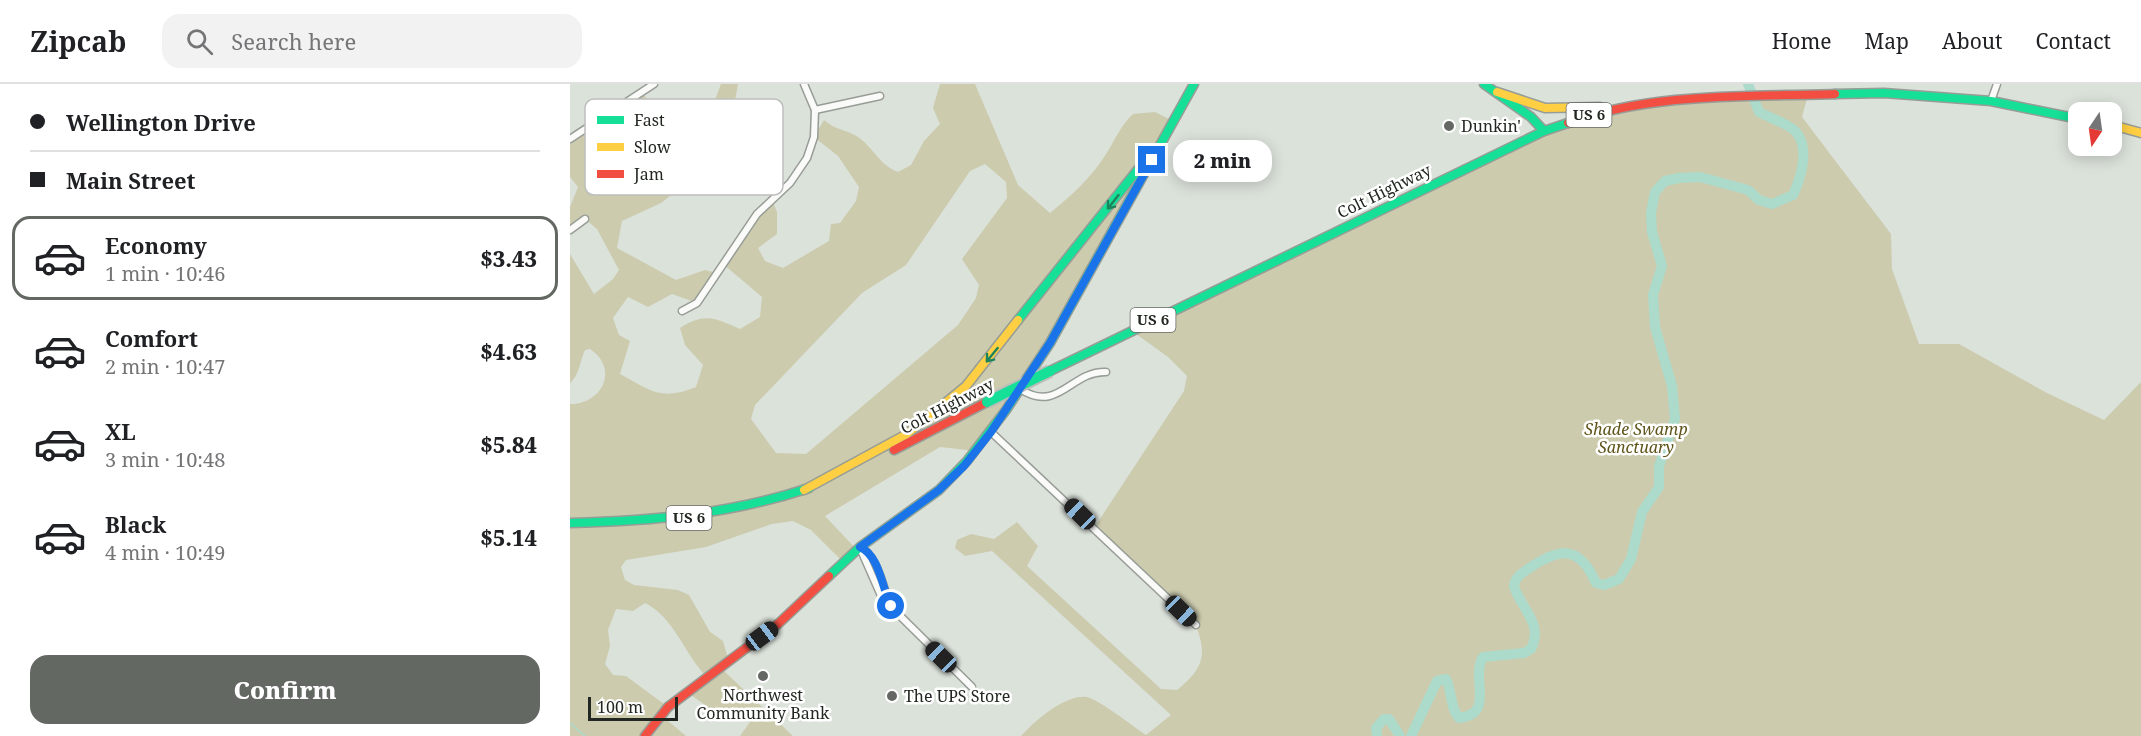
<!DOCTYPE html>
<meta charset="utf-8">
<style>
:root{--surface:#fff;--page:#f2f2f2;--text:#202124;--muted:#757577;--line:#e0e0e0;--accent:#636862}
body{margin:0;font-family:"Noto Serif",serif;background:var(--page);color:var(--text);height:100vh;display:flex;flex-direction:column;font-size:22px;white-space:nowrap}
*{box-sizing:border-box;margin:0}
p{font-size:20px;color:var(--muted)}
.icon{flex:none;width:33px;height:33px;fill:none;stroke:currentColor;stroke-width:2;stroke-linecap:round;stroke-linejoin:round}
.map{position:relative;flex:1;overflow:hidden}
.details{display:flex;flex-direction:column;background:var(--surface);width:570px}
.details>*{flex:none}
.hud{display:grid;align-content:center;height:132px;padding:0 30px;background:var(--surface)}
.needle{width:39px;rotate:193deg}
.tools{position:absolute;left:1498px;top:18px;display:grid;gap:12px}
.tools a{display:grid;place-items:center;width:54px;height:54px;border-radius:12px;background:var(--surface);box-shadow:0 3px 15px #0003;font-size:30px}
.scale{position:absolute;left:18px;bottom:15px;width:90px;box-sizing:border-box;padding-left:6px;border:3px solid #232721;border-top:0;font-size:16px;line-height:21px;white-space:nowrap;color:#232721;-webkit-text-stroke:4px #fff;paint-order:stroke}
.end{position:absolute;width:27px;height:27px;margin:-14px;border:8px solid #1a73e8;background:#fff;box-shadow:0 0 0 3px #fff}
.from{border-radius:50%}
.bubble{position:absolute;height:42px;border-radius:18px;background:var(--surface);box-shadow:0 3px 15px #0003;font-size:20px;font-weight:800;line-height:42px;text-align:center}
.car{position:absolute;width:18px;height:36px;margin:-18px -9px;border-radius:8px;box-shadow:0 0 4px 2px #0007;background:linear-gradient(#222 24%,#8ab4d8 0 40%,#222 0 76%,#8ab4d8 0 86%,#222 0)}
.hud b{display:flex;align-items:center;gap:21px;height:57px;font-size:22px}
.hud b+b{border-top:2px solid var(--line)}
.hud i{width:15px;height:15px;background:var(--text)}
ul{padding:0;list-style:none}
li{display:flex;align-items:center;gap:18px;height:84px;margin:0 12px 9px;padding:0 18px;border:3px solid transparent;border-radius:18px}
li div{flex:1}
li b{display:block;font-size:22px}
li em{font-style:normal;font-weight:800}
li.active{border-color:var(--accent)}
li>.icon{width:54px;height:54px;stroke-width:1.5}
.primary-button{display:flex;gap:12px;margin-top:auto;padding:12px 30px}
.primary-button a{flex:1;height:69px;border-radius:18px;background:var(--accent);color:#fff;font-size:24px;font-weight:800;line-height:69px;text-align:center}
header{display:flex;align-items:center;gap:36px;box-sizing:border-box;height:84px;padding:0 30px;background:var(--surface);border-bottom:2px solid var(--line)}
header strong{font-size:28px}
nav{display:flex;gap:33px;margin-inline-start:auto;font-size:21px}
.search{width:420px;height:54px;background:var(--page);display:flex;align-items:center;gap:15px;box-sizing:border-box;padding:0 21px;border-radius:18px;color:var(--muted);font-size:22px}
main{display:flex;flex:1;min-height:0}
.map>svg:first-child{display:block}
.green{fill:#cccbae;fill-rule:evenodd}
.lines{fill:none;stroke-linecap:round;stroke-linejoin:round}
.stream{stroke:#acdacb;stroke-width:1.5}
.river{stroke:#acdacb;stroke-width:10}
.street-casing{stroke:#979d96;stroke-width:9}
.fast-casing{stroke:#979d96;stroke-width:11}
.slow-casing{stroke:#979d96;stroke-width:11}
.jam-casing{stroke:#979d96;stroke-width:11}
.street{stroke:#fafbf9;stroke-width:6}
.fast{stroke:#16e098;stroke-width:8}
.slow{stroke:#ffcf43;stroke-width:8}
.jam{stroke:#f24e42;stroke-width:8}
.fast-bridge-casing{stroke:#babdb9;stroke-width:14;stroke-linecap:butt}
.fast-bridge{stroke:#16e098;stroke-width:10}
.oneway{stroke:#1c845c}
.route{stroke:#1a73e8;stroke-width:8}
.poi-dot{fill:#636862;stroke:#fff;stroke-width:2}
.labels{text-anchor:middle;stroke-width:5;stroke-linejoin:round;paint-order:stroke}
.shield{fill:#fff;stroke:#656864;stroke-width:1.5}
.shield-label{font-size:15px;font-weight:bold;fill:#232721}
.poi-label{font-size:16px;fill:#232721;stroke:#fff;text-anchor:start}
.street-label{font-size:16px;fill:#232721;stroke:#fff}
.park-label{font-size:16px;font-style:italic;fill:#5f551b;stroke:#fff}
.key{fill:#fff;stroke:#bdbebc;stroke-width:1.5}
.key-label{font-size:16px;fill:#232721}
</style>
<header>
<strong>Zipcab</strong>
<div class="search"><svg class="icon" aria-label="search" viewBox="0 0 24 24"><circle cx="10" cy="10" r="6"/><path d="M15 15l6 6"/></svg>Search here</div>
<nav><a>Home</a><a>Map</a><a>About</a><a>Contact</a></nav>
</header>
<main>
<section class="details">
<div class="hud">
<b><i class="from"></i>Wellington Drive</b>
<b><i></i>Main Street</b>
</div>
<ul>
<li class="active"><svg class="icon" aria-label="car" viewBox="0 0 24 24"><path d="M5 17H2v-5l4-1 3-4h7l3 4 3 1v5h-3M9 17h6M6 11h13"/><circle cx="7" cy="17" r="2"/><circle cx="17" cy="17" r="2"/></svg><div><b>Economy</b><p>1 min · 10:46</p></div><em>$3.43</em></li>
<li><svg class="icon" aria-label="car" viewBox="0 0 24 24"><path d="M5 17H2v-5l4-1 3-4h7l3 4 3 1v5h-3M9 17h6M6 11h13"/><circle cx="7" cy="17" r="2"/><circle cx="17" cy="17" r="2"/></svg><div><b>Comfort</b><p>2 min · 10:47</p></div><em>$4.63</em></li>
<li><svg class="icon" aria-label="car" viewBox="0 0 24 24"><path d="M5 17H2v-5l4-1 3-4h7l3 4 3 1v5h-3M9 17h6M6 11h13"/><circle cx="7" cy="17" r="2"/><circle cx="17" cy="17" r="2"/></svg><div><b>XL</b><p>3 min · 10:48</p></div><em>$5.84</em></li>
<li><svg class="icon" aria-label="car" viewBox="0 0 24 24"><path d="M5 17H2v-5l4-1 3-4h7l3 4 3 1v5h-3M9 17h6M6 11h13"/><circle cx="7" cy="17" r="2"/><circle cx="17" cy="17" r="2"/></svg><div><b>Black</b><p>4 min · 10:49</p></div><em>$5.14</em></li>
</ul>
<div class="primary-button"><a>Confirm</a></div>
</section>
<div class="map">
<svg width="1571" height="652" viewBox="0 0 1571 652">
<rect width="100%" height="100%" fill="#dbe2da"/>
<g class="green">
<path d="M151,0H168L165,17L179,29L192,18L207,21L200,41L209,62L202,68L186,71L165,95L124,93L91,119L52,137L47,164L106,196L135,186L147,189L127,219L102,210L78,223L58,213L43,234L49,251L60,257L50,290C81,307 91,317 126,303L133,281L115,261L110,244C135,228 145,234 170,245L190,233L192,213L153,180L187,130L202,116L207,128V150L188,164L195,177L213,184L259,157L261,140L270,139L286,117L289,103L268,72L244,53L254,36C265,46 278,46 288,53C305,65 308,80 328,88L341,81L354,57L370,40L363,24L370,0H405L448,101L480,129C501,112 522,93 536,70C545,56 551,41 563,30L585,28L603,37L497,229L406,367L370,363L255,432L287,466L273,478L241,446L223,437L202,440L136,463L56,476L51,483L55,496L64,501L108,506L119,511L140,548L153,557L159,578L154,587L223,652H170L180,638L161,628L143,627L117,608L137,593C114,570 105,534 75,519L63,527L46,525L38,546L40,562L35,580L43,591L56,592L98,623L91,631L116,652H0V320C33,320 49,284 20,265L15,266C10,277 9,292 0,299V170L24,210L43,195L49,186L27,145L15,135L0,146V123L8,103L0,93V55L72,8L120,78L161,51L142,24ZM415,80L436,98L437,114L392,175L409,201L406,214L388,241L236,370L206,369L181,335L185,321L292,209L336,181L400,87Z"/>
<path d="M1238,11L1232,33L1321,150L1322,185L1349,260H1389L1477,309L1534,336L1571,298V652H451C465,637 495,610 517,613C528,615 564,643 576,651L601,631L422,467L395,472L385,464L387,456L401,450L424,455L447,438L468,462L457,482L591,605L607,606C632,586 638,572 626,542L524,444L614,307L617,292L598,273L562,247L974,47L1046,24Z"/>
</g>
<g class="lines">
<polyline class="stream" points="0,639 15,652"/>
<g class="river">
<polyline points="807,652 806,644 814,635 819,635 830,652"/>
<path d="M841,652L867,597L876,595C882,607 880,624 889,634C926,630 900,594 913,573L954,569L961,565C974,540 951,525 944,502C945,493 951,490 958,485C989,464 1009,460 1026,499L1034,501L1049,495L1061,475L1072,428L1089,403V382L1105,335L1102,302L1085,243L1083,211L1092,182L1082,148L1081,129L1085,108L1095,97L1109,94L1130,93L1178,106L1189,116L1202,120L1223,111C1231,94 1240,64 1226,48C1218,39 1199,34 1189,28L1178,0"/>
</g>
<defs>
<g id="street">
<polyline points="1421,17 1427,0"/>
<polyline points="245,26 310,12"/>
<polyline points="0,55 84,0"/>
<polyline points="0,146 15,135"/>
<polyline points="112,227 127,219 187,130 220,99 237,74 244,53 245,26 234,0"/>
<path d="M450,305C489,330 500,287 536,288"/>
<polyline points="421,348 626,541"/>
<path d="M290,463C307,471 313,502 319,518"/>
<polyline points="290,464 312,514 402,603"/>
</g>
<g id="fast">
<polyline points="914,0 961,33 974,47"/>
<polyline points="1265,10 1314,9 1421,17 1509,35"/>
<polyline points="448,236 577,74"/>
<polyline points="480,287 974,47 998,39"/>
<path d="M0,439C82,437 161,430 239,404"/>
<polyline points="259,492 290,463 369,406 397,377 436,326 480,259 624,0"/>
</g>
<g id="slow">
<polyline points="927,8 975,24 1030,23"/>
<polyline points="1542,41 1571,49"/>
<polyline points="234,406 337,350 396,302 448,236"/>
</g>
<g id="jam">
<path d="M998,39C1083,8 1176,13 1265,10"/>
<polyline points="324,366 417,318"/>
<polyline points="75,652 98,623 208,540 259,492"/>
</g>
</defs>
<use href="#street" class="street-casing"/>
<use href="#fast" class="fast-casing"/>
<use href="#slow" class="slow-casing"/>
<use href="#jam" class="jam-casing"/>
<use href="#street" class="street"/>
<use href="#fast" class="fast"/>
<use href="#slow" class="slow"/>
<use href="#jam" class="jam"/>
<defs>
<polyline id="fast-bridge" points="417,318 480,287"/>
</defs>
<use href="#fast-bridge" class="fast-bridge-casing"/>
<use href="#fast-bridge" class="fast-bridge"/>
</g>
<defs><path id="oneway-shaft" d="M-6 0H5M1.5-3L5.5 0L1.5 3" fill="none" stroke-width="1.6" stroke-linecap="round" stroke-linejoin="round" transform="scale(1.5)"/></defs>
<g class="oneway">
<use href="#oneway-shaft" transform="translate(543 118) rotate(128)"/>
<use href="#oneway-shaft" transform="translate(422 271) rotate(129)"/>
</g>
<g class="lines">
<path class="route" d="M321,522C312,505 310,472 290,463L369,406L394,382L421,348L480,259L582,76"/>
</g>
<g class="poi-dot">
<circle cx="879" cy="42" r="6"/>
<circle cx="193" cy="592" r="6"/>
<circle cx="322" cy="612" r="6"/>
</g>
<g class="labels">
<g class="shield">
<rect x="996.5" y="19" width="45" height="24" rx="4.5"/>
<rect x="560.5" y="224" width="45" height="24" rx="4.5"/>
<rect x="96.5" y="422" width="45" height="24" rx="4.5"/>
</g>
<g class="shield-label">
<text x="1019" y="36">US 6</text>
<text x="583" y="241">US 6</text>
<text x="119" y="439">US 6</text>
</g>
<g class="poi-label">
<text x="891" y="48">Dunkin'</text>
<text x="193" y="617" text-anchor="middle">Northwest<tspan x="193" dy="18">Community Bank</tspan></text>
<text x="334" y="618">The UPS Store</text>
</g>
<g class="street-label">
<text transform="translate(814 107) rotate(-26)" y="6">Colt Highway</text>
<text transform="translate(377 322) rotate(-27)" y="6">Colt Highway</text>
</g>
<g class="park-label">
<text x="1066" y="351">Shade Swamp<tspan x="1066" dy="18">Sanctuary</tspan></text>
</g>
</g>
<rect x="15" y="15" width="198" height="96" rx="9" class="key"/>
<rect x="27" y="32" width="27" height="8" fill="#16e098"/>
<rect x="27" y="59" width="27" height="8" fill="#ffcf43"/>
<rect x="27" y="86" width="27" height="8" fill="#f24e42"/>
<g class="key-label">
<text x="64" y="42">Fast</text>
<text x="64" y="69">Slow</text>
<text x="64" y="96">Jam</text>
</g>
</svg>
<div class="tools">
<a><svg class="needle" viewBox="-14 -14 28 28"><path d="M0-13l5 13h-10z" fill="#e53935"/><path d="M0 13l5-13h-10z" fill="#757577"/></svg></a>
</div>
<div class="scale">100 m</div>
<i class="end from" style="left:321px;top:522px"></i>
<i class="end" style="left:582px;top:76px"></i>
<div class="bubble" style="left:603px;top:56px;width:99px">2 min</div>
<i class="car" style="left:510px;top:430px;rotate:314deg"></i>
<i class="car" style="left:611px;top:527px;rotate:134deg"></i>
<i class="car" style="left:192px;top:552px;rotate:53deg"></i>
<i class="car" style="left:371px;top:573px;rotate:314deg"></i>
</div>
</main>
